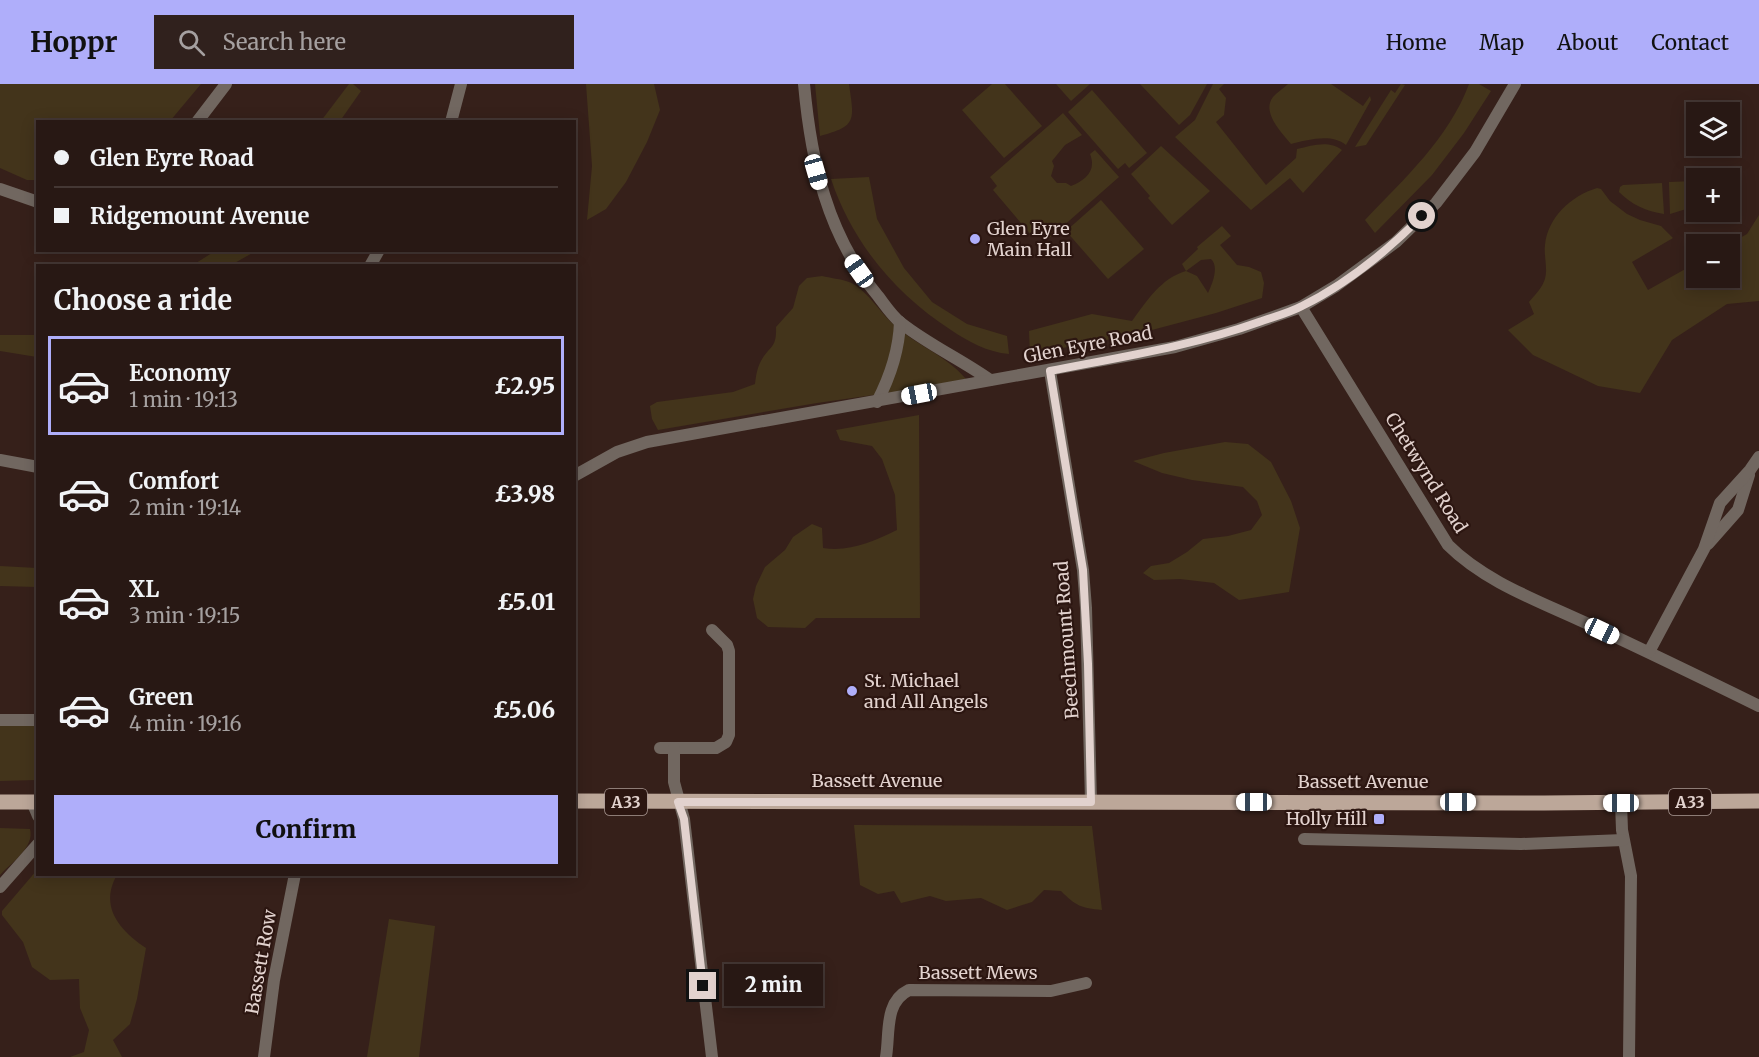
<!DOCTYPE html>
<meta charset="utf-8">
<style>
:root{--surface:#281814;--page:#30211d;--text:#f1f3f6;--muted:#a5a0a0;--line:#443734;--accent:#afaefa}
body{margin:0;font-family:Merriweather,serif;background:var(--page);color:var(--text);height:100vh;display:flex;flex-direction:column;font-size:22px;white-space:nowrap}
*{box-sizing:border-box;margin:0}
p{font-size:20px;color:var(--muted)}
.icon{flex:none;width:33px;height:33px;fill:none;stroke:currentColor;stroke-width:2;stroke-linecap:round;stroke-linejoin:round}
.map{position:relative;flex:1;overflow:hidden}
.panel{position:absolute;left:36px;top:180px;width:540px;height:612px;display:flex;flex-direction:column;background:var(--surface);border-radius:0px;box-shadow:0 3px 15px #0003,0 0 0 2px var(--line)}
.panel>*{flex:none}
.guide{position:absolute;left:36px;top:36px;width:540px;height:132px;border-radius:0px;box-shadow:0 3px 15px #0003,0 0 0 2px var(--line);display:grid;align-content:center;height:132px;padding:0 18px;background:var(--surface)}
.controls{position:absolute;left:1686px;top:18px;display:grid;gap:12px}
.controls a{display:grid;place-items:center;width:54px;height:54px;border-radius:0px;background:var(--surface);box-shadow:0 3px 15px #0003,0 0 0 2px var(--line);font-size:30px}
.end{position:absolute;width:27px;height:27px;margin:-14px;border:8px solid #e2d2ce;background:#111;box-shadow:0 0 0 3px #111}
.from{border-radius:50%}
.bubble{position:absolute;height:42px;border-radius:0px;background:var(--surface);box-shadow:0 3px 15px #0003,0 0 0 2px var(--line);font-size:20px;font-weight:800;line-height:42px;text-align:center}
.car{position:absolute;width:18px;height:36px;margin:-18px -9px;border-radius:8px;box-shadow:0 0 4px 2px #0007;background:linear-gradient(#fff 24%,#345 0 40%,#fff 0 76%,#345 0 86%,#fff 0)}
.guide b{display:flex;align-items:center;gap:21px;height:57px;font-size:22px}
.guide b+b{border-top:2px solid var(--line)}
.guide i{width:15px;height:15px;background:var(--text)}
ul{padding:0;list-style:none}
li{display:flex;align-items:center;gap:18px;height:99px;margin:0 12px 9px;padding:0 6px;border:3px solid transparent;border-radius:0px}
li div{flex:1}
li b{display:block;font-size:22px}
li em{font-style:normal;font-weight:800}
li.selected{border-color:var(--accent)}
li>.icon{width:54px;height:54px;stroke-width:1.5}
h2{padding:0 18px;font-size:27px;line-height:72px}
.button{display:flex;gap:12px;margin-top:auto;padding:12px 18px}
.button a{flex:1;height:69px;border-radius:0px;background:var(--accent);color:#111;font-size:24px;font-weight:800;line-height:69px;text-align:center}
header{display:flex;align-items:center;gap:36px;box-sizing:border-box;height:84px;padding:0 30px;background:var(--accent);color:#111}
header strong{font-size:28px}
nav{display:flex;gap:33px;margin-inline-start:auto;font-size:21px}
.search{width:420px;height:54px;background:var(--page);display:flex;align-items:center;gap:15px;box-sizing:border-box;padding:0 21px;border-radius:0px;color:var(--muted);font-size:22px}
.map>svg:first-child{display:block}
.green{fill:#43341b;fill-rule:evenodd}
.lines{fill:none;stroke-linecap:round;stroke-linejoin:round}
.street{stroke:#716760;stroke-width:12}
.primary{stroke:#bca799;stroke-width:15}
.route{stroke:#e2d2ce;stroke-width:8}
.poi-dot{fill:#afaefa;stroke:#2c1611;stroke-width:2}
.labels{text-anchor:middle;stroke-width:4.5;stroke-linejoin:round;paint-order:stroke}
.shield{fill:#2c1611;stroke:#ab9a95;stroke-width:1.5}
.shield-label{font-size:16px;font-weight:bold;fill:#e2d2ce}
.poi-label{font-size:18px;fill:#e2d2ce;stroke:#2c1611;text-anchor:start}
.street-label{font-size:18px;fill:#e2d2ce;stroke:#2c1611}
</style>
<header>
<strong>Hoppr</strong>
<div class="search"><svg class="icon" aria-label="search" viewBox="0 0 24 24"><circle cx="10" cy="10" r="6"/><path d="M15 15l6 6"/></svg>Search here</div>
<nav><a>Home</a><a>Map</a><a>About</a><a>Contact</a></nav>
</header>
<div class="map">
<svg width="1759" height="973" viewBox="0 0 1759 973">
<rect width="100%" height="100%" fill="#36201a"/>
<g class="green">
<polygon points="0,0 201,0 170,37 38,38 37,96 27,96 0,84"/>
<polygon points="349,0 353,0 361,7 340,37 321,37"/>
<polygon points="586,0 654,0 660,26 647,58 626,98 606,125 587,136 592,82"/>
<path d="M815,0H849C854,36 858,42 820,52Z"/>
<polygon points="992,0 1005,0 1042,42 1004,74 962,26"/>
<polygon points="1056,0 1090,0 1071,17"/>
<polygon points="1140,0 1207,0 1190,31 1179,41"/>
<path d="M1213,0H1224L1219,5L1226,14L1224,31L1216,38L1266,101L1296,74L1297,65C1313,61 1329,56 1342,66L1303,109L1290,94L1251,126L1175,53L1195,36Z"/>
<path d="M1288,0H1331L1363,22L1370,12L1371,16L1346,61C1331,49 1308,56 1291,60C1282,49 1261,28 1273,13C1277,8 1284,4 1288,0Z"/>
<polygon points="1401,0 1405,1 1366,61 1355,63 1391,6 1395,9"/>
<path d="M1469,0H1479L1491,7L1464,49L1432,91L1375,149L1365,136C1404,95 1449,54 1469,0Z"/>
<polygon points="1092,6 1147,69 1129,84 1125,79 1118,85 1068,28"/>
<path d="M1063,29L1082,51L1065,61L1052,77L1054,82L1051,92L1057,99H1066L1071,102C1085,96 1097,87 1090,70L1095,66L1119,93L1045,158L1037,149L1032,152L993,106L997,102L990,93Z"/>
<polygon points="1161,62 1210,107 1172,141 1148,114 1150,112 1131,90"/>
<path d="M869,93L877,135L904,184L932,218L967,240L1007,252L1009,270C987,268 969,258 951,246C895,210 852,158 831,95Z"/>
<polygon points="1696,97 1696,122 1670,130 1669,98"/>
<path d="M1662,99L1664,130C1646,127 1632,121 1619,108L1620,103L1623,101Z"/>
<path d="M1597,104L1601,105L1610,117L1627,130L1640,136L1661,142L1673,154L1632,178L1648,206L1696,179V194H1730L1729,160L1747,150L1759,131V217L1727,220L1672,256L1640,309L1598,302L1533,271L1508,246L1534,230L1529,218C1538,208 1547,199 1546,185C1546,177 1544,169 1545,161C1548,133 1571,112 1597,104Z"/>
<polygon points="1101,116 1144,165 1108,195 1066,147"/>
<path d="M1222,142L1231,152L1220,161L1237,181L1249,183L1261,188L1264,199L1262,214L1216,229L1133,251L1030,270L1029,247L1092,230L1132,237C1146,218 1161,194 1186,187L1182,180L1198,165L1197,163ZM1211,175C1219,182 1213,199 1208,209L1197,192L1186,187L1201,176Z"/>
<polygon points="215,167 215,166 256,167 231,181 193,181"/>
<path d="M822,192C830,194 841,195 849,198C865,204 880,228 892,239C915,261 946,271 966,295L908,306L817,319L658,346L652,335L650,322L657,318L733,308L755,300C756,292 757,284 761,277C769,262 777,265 776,243L793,224L799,202L807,194Z"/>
<polygon points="0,251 37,251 37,273 0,267"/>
<path d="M919,331L920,534H816L805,544L768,543L757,534L753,515L756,502L765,483L785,466L793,453L812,440L822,444L823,464C850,468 872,458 897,446L895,411L882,375L872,362L840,356L836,346Z"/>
<polygon points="1225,358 1248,360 1271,378 1291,417 1300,444 1289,508 1239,516 1214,499 1180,495 1154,496 1143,489 1151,482 1169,479 1187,468 1203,455 1228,452 1251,446 1262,431 1257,417 1243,403 1192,396 1162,389 1133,377 1164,369"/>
<polygon points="0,482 37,484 37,503 0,502"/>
<polygon points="37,640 37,696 0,697 0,641"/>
<path d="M854,741L1092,742L1102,826C1081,824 1076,822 1061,807L1044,806L1032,818L1007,826L981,814L946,817L930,812L901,819L894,807L878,810L860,801Z"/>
<path d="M0,744L30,745C35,763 11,779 0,791Z"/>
<path d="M37,786L38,790L117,791C99,822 119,846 146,864L137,915L130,940L113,956L122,973H70L84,968L89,946L80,924L79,895L50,896L32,883L23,858L2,831V827Z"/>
<polygon points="389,835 435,842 419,973 367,973"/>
</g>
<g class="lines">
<g class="street">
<path d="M804,0C811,77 827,151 878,212C885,221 892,232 901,239C929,261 962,276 990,296"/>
<polyline points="197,38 226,0"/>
<polyline points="451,38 461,0"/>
<polyline points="0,105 38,118"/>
<polyline points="370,182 379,166"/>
<path d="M1301,223L1448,461C1485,498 1539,517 1586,539C1644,566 1702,594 1759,622"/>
<polyline points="1050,287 1083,486 1086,524 1091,718"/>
<path d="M877,318C890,293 899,267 900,238"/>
<polyline points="0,376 38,383"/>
<polyline points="574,392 617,368 647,358 1175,263 1239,245 1301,223 1336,202 1396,158 1436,119 1475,68 1515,0"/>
<polyline points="1708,460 1738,426 1749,391"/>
<polyline points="1649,568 1704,465 1720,419 1750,386 1759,373"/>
<polyline points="0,636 38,636"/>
<polyline points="660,664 716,664 726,658 729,651 729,567 727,561 712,546"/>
<polyline points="674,664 674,698 684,735 712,973"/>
<polyline points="32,718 38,732"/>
<polyline points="1621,719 1622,746 1631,792 1629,973"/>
<polyline points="1304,755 1521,760 1623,756"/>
<polyline points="0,803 38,760"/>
<polyline points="264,973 274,896 295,790"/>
<path d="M886,973C890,949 884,918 909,906L1051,907L1086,899"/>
</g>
<g class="primary">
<polyline points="574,717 1544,719 1759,717"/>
<polyline points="0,718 38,718"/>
</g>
</g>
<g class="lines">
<path class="route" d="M703,902L684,735L678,718H1091L1088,580L1083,486L1050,287C1121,273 1192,262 1259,238C1273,233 1289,229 1302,222C1347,200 1387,167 1422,132"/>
</g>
<g class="poi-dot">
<circle cx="975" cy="155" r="6"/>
<circle cx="852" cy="607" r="6"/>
<rect x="1373" y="729" width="12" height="12" rx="3"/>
</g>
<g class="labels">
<g class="shield">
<rect x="605" y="705" width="42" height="26" rx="4.5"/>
<rect x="1669" y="705" width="42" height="26" rx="4.5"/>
</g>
<g class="shield-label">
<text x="626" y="724">A33</text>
<text x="1690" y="724">A33</text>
</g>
<g class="poi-label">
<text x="987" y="151">Glen Eyre<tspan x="987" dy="21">Main Hall</tspan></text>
<text x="864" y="603">St. Michael<tspan x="864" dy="21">and All Angels</tspan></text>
<text x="1367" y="741" text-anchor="end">Holly Hill</text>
</g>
<g class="street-label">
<text transform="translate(1088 261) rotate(-11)" y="6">Glen Eyre Road</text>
<text transform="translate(1426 389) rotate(58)" y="6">Chetwynd Road</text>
<text transform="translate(1067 556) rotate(-94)" y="6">Beechmount Road</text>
<text x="877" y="703">Bassett Avenue</text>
<text x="1363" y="704">Bassett Avenue</text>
<text transform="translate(261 878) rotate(-80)" y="6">Bassett Row</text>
<text x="978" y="895">Bassett Mews</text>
</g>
</g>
</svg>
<div class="controls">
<a><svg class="icon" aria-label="layers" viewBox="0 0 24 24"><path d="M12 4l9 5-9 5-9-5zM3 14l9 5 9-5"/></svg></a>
<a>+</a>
<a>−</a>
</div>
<i class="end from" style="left:1422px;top:132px"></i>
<i class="end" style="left:703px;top:902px"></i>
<div class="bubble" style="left:724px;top:880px;width:99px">2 min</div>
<i class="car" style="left:816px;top:88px;rotate:164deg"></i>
<i class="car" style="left:859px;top:187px;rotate:325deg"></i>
<i class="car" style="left:919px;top:310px;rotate:259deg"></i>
<i class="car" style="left:1602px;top:547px;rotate:115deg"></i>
<i class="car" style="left:1254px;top:718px;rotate:270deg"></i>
<i class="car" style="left:1458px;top:718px;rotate:90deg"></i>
<i class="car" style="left:1621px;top:719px;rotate:270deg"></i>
<div class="guide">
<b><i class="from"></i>Glen Eyre Road</b>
<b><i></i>Ridgemount Avenue</b>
</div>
<section class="panel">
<h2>Choose a ride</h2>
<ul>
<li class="selected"><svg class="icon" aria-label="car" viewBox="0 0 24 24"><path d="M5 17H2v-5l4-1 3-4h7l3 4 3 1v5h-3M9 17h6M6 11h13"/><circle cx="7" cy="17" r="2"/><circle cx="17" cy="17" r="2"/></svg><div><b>Economy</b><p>1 min · 19:13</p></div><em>£2.95</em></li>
<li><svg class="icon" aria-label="car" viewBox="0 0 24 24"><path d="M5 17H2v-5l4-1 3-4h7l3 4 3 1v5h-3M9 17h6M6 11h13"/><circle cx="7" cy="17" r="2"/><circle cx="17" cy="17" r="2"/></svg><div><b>Comfort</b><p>2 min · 19:14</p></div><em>£3.98</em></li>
<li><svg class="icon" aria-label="car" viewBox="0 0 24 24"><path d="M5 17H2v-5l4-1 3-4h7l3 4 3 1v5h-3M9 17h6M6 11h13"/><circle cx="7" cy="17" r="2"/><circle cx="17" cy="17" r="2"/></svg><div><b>XL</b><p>3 min · 19:15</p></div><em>£5.01</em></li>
<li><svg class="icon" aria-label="car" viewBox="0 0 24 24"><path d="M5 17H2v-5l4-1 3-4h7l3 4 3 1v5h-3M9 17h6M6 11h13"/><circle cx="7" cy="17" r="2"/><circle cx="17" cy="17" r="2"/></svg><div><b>Green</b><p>4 min · 19:16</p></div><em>£5.06</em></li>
</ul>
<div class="button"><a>Confirm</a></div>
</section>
</div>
